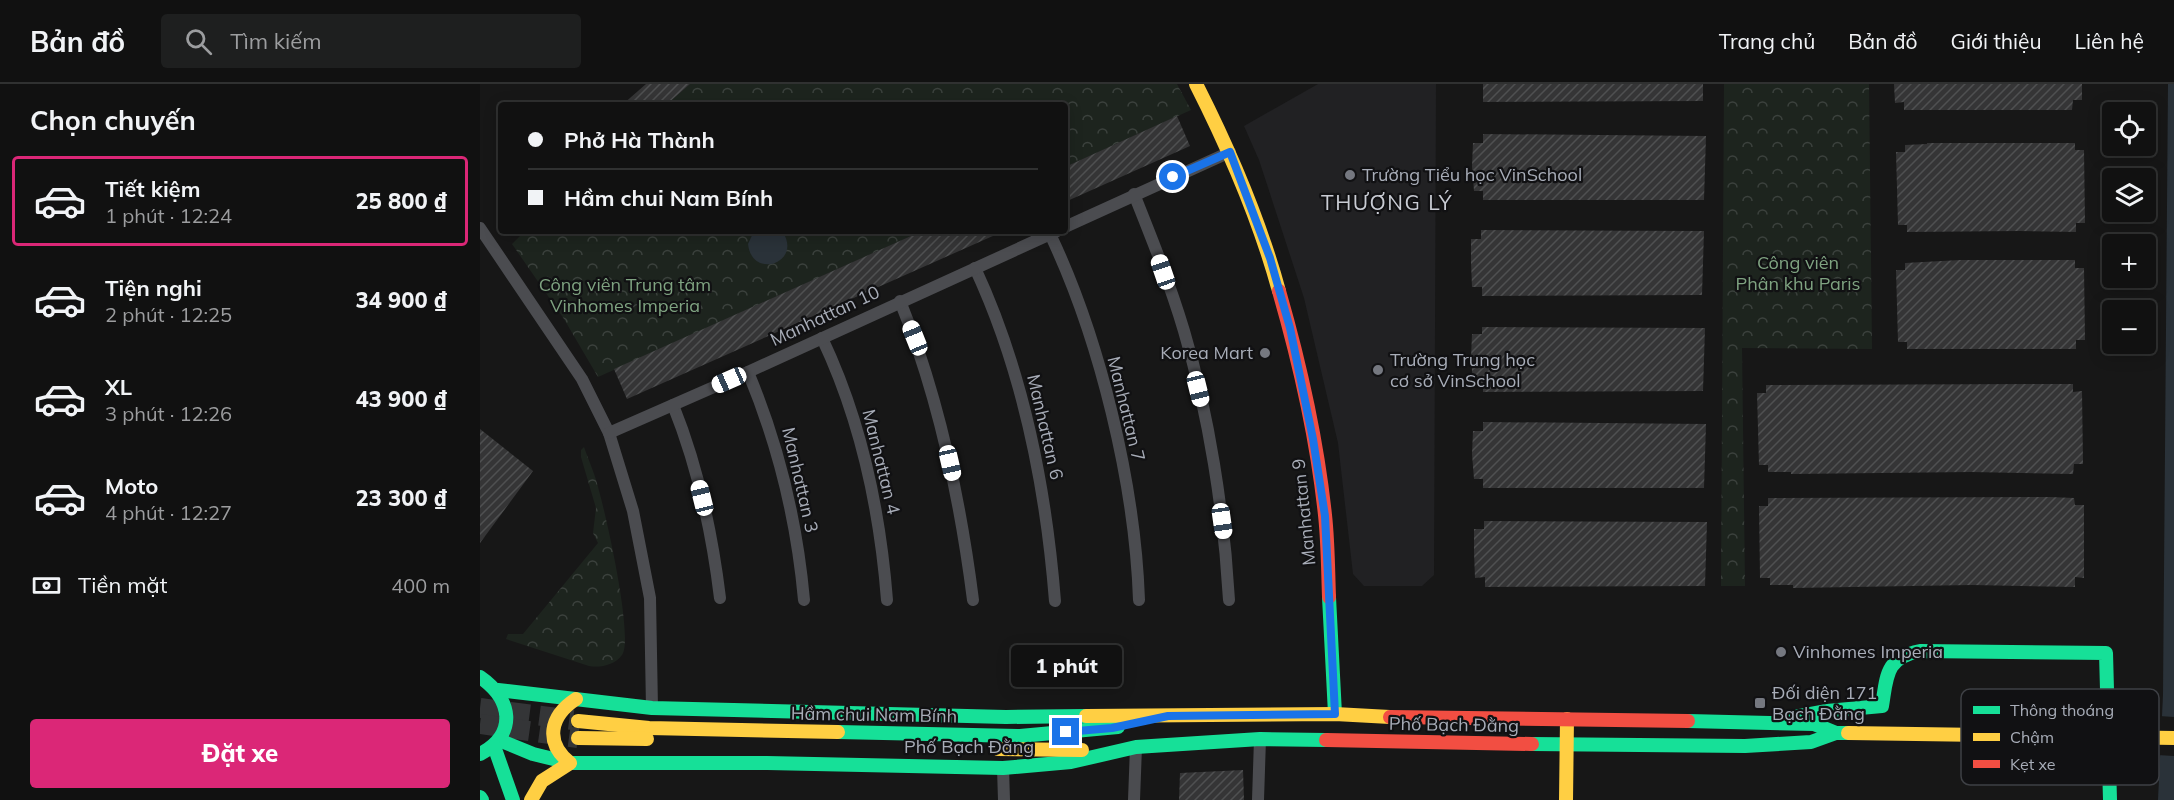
<!DOCTYPE html>
<html lang="vi">
<meta charset="utf-8">
<style>
:root{--surface:#111;--page:#1e1f1f;--text:#f1f3f6;--muted:#9c9d9f;--line:#303131;--accent:#db2777}
body{margin:0;font-family:Mulish,sans-serif;background:var(--page);color:var(--text);height:100vh;display:flex;flex-direction:column;font-size:22px;white-space:nowrap}
*{box-sizing:border-box;margin:0}
p{font-size:20px;color:var(--muted)}
.icon{flex:none;width:33px;height:33px;fill:none;stroke:currentColor;stroke-width:2;stroke-linecap:round;stroke-linejoin:round}
.map{position:relative;flex:1;overflow:hidden}
.drawer{display:flex;flex-direction:column;background:var(--surface);width:480px}
.drawer>*{flex:none}
.guide{position:absolute;left:18px;top:18px;width:570px;height:132px;border-radius:6px;box-shadow:0 3px 15px #0003,0 0 0 2px var(--line);display:grid;align-content:center;height:132px;padding:0 30px;background:var(--surface)}
.fabs{position:absolute;left:1622px;top:18px;display:grid;gap:12px}
.fabs a{display:grid;place-items:center;width:54px;height:54px;border-radius:6px;background:var(--surface);box-shadow:0 3px 15px #0003,0 0 0 2px var(--line);font-size:30px}
.end{position:absolute;width:27px;height:27px;margin:-14px;border:8px solid #1a73e8;background:#fff;box-shadow:0 0 0 3px #fff}
.from{border-radius:50%}
.bubble{position:absolute;height:42px;border-radius:6px;background:var(--surface);box-shadow:0 3px 15px #0003,0 0 0 2px var(--line);font-size:20px;font-weight:800;line-height:42px;text-align:center}
.car{position:absolute;width:18px;height:36px;margin:-18px -9px;border-radius:8px;box-shadow:0 0 4px 2px #0007;background:linear-gradient(#fff 24%,#345 0 40%,#fff 0 76%,#345 0 86%,#fff 0)}
.guide b{display:flex;align-items:center;gap:21px;height:57px;font-size:22px}
.guide b+b{border-top:2px solid var(--line)}
.guide i{width:15px;height:15px;background:var(--text)}
ul{padding:0;list-style:none}
li{display:flex;align-items:center;gap:18px;height:90px;margin:0 12px 9px;padding:0 18px;border:3px solid transparent;border-radius:6px}
li div{flex:1}
li b{display:block;font-size:22px}
li em{font-style:normal;font-weight:800}
li.selected{border-color:var(--accent)}
li>.icon{width:54px;height:54px;stroke-width:1.5}
h2{padding:0 30px;font-size:27px;line-height:72px}
.pay{display:flex;align-items:center;gap:15px;height:66px;padding:0 30px;font-size:22px}
.pay p{margin-inline-start:auto}
.action{display:flex;gap:12px;margin-top:auto;padding:12px 30px}
.action a{flex:1;height:69px;border-radius:6px;background:var(--accent);color:#fff;font-size:24px;font-weight:800;line-height:69px;text-align:center}
header{display:flex;align-items:center;gap:36px;box-sizing:border-box;height:84px;padding:0 30px;background:var(--surface);border-bottom:2px solid var(--line)}
header strong{font-size:28px}
nav{display:flex;gap:33px;margin-inline-start:auto;font-size:21px}
.search{width:420px;height:54px;background:var(--page);display:flex;align-items:center;gap:15px;box-sizing:border-box;padding:0 21px;border-radius:6px;color:var(--muted);font-size:22px}
main{display:flex;flex:1;min-height:0}
.map>svg:first-child{display:block}
.built{fill:#212123}
.forest{fill:url(#forest-crowns)}
.water{fill:#2a3239}
.pier{fill:#171717}
.building{fill:url(#building-hatch)}
.lines{fill:none;stroke-linecap:round;stroke-linejoin:round}
.primary-tunnel{stroke:#343537;stroke-width:20;stroke-dasharray:20 10;stroke-linecap:butt}
.street{stroke:#4b4c50;stroke-width:12}
.fast{stroke:#16e098;stroke-width:14}
.slow{stroke:#ffcf43;stroke-width:14}
.jam{stroke:#f24e42;stroke-width:14}
.slow-bridge{stroke:#ffcf43;stroke-width:14}
.route{stroke:#1a73e8;stroke-width:8}
.poi-dot{fill:#757880;stroke:#111113;stroke-width:2}
.labels{text-anchor:middle;stroke-width:4.5;stroke-linejoin:round;paint-order:stroke}
.poi-label{font-size:18px;fill:#a8adb8;stroke:#111113;text-anchor:start}
.park-label{font-size:18px;fill:#7fa381;stroke:#111113}
.street-label{font-size:18px;fill:#a8adb8;stroke:#111113}
.quarter-label{font-size:21px;letter-spacing:1.5px;fill:#c9ccd4;stroke:#111113}
.key{fill:#111113;stroke:#3e4045;stroke-width:1.5}
.key-label{font-size:16px;fill:#a8adb8}
</style>
<header>
<strong>Bản đồ</strong>
<div class="search"><svg class="icon" aria-label="search" viewBox="0 0 24 24"><circle cx="10" cy="10" r="6"/><path d="M15 15l6 6"/></svg>Tìm kiếm</div>
<nav><a>Trang chủ</a><a>Bản đồ</a><a>Giới thiệu</a><a>Liên hệ</a></nav>
</header>
<main>
<section class="drawer">
<h2>Chọn chuyến</h2>
<ul>
<li class="selected"><svg class="icon" aria-label="car" viewBox="0 0 24 24"><path d="M5 17H2v-5l4-1 3-4h7l3 4 3 1v5h-3M9 17h6M6 11h13"/><circle cx="7" cy="17" r="2"/><circle cx="17" cy="17" r="2"/></svg><div><b>Tiết kiệm</b><p>1 phút · 12:24</p></div><em>25 800 ₫</em></li>
<li><svg class="icon" aria-label="car" viewBox="0 0 24 24"><path d="M5 17H2v-5l4-1 3-4h7l3 4 3 1v5h-3M9 17h6M6 11h13"/><circle cx="7" cy="17" r="2"/><circle cx="17" cy="17" r="2"/></svg><div><b>Tiện nghi</b><p>2 phút · 12:25</p></div><em>34 900 ₫</em></li>
<li><svg class="icon" aria-label="car" viewBox="0 0 24 24"><path d="M5 17H2v-5l4-1 3-4h7l3 4 3 1v5h-3M9 17h6M6 11h13"/><circle cx="7" cy="17" r="2"/><circle cx="17" cy="17" r="2"/></svg><div><b>XL</b><p>3 phút · 12:26</p></div><em>43 900 ₫</em></li>
<li><svg class="icon" aria-label="car" viewBox="0 0 24 24"><path d="M5 17H2v-5l4-1 3-4h7l3 4 3 1v5h-3M9 17h6M6 11h13"/><circle cx="7" cy="17" r="2"/><circle cx="17" cy="17" r="2"/></svg><div><b>Moto</b><p>4 phút · 12:27</p></div><em>23 300 ₫</em></li>
</ul>
<div class="pay"><svg class="icon" aria-label="cash" viewBox="0 0 24 24"><path d="M3 7h18v10H3z"/><circle cx="12" cy="12" r="2"/></svg>Tiền mặt<p>400 m</p></div>
<div class="action"><a>Đặt xe</a></div>
</section>
<div class="map">
<svg width="1694" height="716" viewBox="0 0 1694 716">
<defs>
<pattern id="forest-crowns" width="20" height="18" patternUnits="userSpaceOnUse" patternTransform="scale(1.5)"><rect width="20" height="18" fill="#1d241e"/><path d="M2 6a3 3 0 1 1 6 0M12 15a3 3 0 1 1 6 0" fill="none" stroke="#3b413d"/></pattern>
<pattern id="building-hatch" width="6" height="6" patternUnits="userSpaceOnUse" patternTransform="scale(1.5)"><rect width="6" height="6" fill="#353536"/><path d="M-1 1l2-2M0 6l6-6M5 7l2-2" fill="none" stroke="#4f5051"/></pattern>
</defs>
<rect width="100%" height="100%" fill="#171717"/>
<polygon class="built" points="838,0 956,0 954,491 942,502 884,502 873,490 858,359 824,214 779,76 764,42"/>
<g class="forest">
<polygon points="210,0 697,0 711,26 585,83 585,21 186,21"/>
<polygon points="1244,0 1389,0 1392,265 1262,264 1265,502 1241,502"/>
<polygon points="45,147 442,147 118,293 84,235 32,160"/>
<path d="M104,363C109,378 116,392 119,407C126,431 154,555 142,571C135,581 120,584 109,582L26,555L28,550H43L118,459L113,449L116,424L101,373V366Z"/>
</g>
<g class="water">
<polygon points="1688,0 1694,0 1694,716 1678,716 1683,611"/>
<path d="M274,147H302C324,178 272,197 268,160Z"/>
</g>
<polygon class="pier" points="1679,632 1694,633 1694,672 1677,671"/>
<g class="building">
<polygon points="166,0 210,0 186,21 142,21"/>
<polygon points="1003,0 1223,0 1223,17 1003,18"/>
<polygon points="1414,0 1602,0 1602,16 1593,16 1592,26 1424,26 1424,18 1415,19"/>
<polygon points="697,32 710,62 585,118 585,83"/>
<polygon points="1003,50 1226,52 1224,116 1003,116 1003,107 994,107 992,82 993,59 1003,59"/>
<polygon points="1447,59 1595,59 1595,66 1604,66 1605,139 1596,139 1596,148 1539,147 1427,148 1427,141 1418,141 1416,68 1425,68 1425,61 1447,60"/>
<polygon points="1001,146 1224,147 1222,211 1002,212 1002,203 992,203 991,178 991,155 1001,155"/>
<polygon points="442,147 524,147 147,315 134,285"/>
<polygon points="1480,176 1595,176 1595,184 1604,184 1605,256 1596,256 1596,265 1427,265 1427,258 1418,258 1416,186 1425,186 1425,179"/>
<polygon points="1002,243 1225,244 1223,307 1003,308 1003,299 993,299 991,274 992,250 1002,250"/>
<polygon points="1568,300 1593,300 1593,308 1602,307 1603,380 1594,380 1593,390 1491,388 1311,390 1311,388 1288,388 1288,381 1279,381 1277,309 1286,309 1286,301"/>
<polygon points="1003,338 1226,340 1224,404 1003,404 1003,395 994,395 992,370 993,347 1003,347"/>
<polygon points="0,345 53,387 0,459"/>
<polygon points="1570,413 1594,414 1595,421 1604,421 1604,494 1595,493 1595,503 1492,501 1313,504 1313,501 1290,501 1290,494 1280,494 1279,422 1288,422 1288,414"/>
<polygon points="1004,437 1227,438 1225,502 1005,503 1005,493 995,494 994,468 994,445 1004,445"/>
<polygon points="763,686 764,716 699,716 700,689"/>
</g>
<g class="lines">
<g class="primary-tunnel">
<polyline points="0,624 93,636"/>
<polyline points="0,640 98,654"/>
</g>
<g class="street">
<path d="M654,110C672,155 690,200 704,247C729,331 744,428 749,516"/>
<polyline points="585,143 750,68"/>
<polyline points="0,144 102,295 129,349 153,427 170,514 172,624"/>
<path d="M570,150C620,255 655,400 659,516"/>
<path d="M495,184C543,287 566,404 575,517"/>
<path d="M420,217C459,313 480,414 493,516"/>
<path d="M342,254C380,334 400,427 407,516"/>
<path d="M268,288C298,360 317,438 324,516"/>
<path d="M193,321C218,383 232,448 240,514"/>
<polyline points="129,349 268,288 577,147"/>
<polyline points="523,684 524,716"/>
<polyline points="654,716 656,663"/>
<polyline points="778,716 780,655"/>
</g>
<g class="fast">
<polyline points="849,513 855,630"/>
<path d="M0,593C32,615 38,650 0,670"/>
<polyline points="18,606 172,624 526,633 606,632"/>
<path d="M1309,634L1347,627L1402,622C1407,592 1405,574 1440,567L1626,569L1630,716"/>
<polyline points="1208,637 1334,640 1356,649"/>
<polyline points="358,648 540,652 638,643"/>
<polyline points="19,656 53,670 90,679 287,679 523,684 591,678 656,663 780,655 846,656"/>
<polyline points="1052,660 1265,662 1331,658 1356,649 1368,649"/>
<polyline points="14,662 33,716"/>
<polyline points="0,713 2,716"/>
</g>
<g class="slow">
<path d="M716,0C750,67 779,134 799,207"/>
<polyline points="606,632 855,630 910,633"/>
<polyline points="98,637 169,644 358,648"/>
<polyline points="98,654 167,655"/>
<polyline points="518,665 602,666"/>
<path d="M51,716L62,697L90,679C64,658 70,632 96,615"/>
<polyline points="1086,716 1087,635"/>
</g>
<g class="jam">
<path d="M799,207C820,280 837,355 845,431C848,458 848,486 849,513"/>
<polyline points="910,633 1208,637"/>
<polyline points="846,656 1052,660"/>
</g>
<polyline class="slow-bridge" points="1368,649 1694,654"/>
</g>
<g class="lines">
<polyline class="route" points="586,648 632,644 688,632 855,630 845,432 833,355 810,244 790,174 750,68 693,93"/>
</g>
<g class="poi-dot">
<circle cx="870" cy="91" r="6"/>
<circle cx="785" cy="269" r="6"/>
<circle cx="898" cy="286" r="6"/>
<circle cx="1301" cy="568" r="6"/>
<rect x="1274" y="613" width="12" height="12" rx="3"/>
</g>
<g class="labels">
<g class="poi-label">
<text x="882" y="97">Trường Tiểu học VinSchool</text>
<text x="773" y="275" text-anchor="end">Korea Mart</text>
<text x="910" y="282">Trường Trung học<tspan x="910" dy="21">cơ sở VinSchool</tspan></text>
<text x="1313" y="574">Vinhomes Imperia</text>
<text x="1292" y="615">Đối diện 171<tspan x="1292" dy="21">Bạch Đằng</tspan></text>
</g>
<g class="park-label">
<text x="1318" y="185">Công viên<tspan x="1318" dy="21">Phân khu Paris</tspan></text>
<text x="145" y="207">Công viên Trung tâm<tspan x="145" dy="21">Vinhomes Imperia</tspan></text>
</g>
<g class="street-label">
<text transform="translate(345 232) rotate(-25)" y="6">Manhattan 10</text>
<text transform="translate(646 325) rotate(76)" y="6">Manhattan 7</text>
<text transform="translate(565 343) rotate(77)" y="6">Manhattan 6</text>
<text transform="translate(401 378) rotate(76)" y="6">Manhattan 4</text>
<text transform="translate(320 396) rotate(77)" y="6">Manhattan 3</text>
<text transform="translate(824 428) rotate(-96)" y="6">Manhattan 9</text>
<text transform="translate(394 631) rotate(1)" y="6">Hầm chui Nam Bính</text>
<text transform="translate(974 641) rotate(1)" y="6">Phố Bạch Đằng</text>
<text x="489" y="669">Phố Bạch Đằng</text>
</g>
<g class="quarter-label">
<text x="907" y="126">THƯỢNG LÝ</text>
</g>
</g>
<rect x="1481" y="605" width="198" height="96" rx="9" class="key"/>
<rect x="1493" y="622" width="27" height="8" fill="#16e098"/>
<rect x="1493" y="649" width="27" height="8" fill="#ffcf43"/>
<rect x="1493" y="676" width="27" height="8" fill="#f24e42"/>
<g class="key-label">
<text x="1530" y="632">Thông thoáng</text>
<text x="1530" y="659">Chậm</text>
<text x="1530" y="686">Kẹt xe</text>
</g>
</svg>
<div class="fabs">
<a><svg class="icon" aria-label="locate" viewBox="0 0 24 24"><circle cx="12" cy="12" r="6"/><path d="M12 2v4M12 18v4M2 12h4M18 12h4"/></svg></a>
<a><svg class="icon" aria-label="layers" viewBox="0 0 24 24"><path d="M12 4l9 5-9 5-9-5zM3 14l9 5 9-5"/></svg></a>
<a>+</a>
<a>−</a>
</div>
<i class="end from" style="left:693px;top:93px"></i>
<i class="end" style="left:586px;top:648px"></i>
<div class="bubble" style="left:531px;top:561px;width:111px">1 phút</div>
<i class="car" style="left:683px;top:188px;rotate:341deg"></i>
<i class="car" style="left:435px;top:254px;rotate:338deg"></i>
<i class="car" style="left:249px;top:296px;rotate:246deg"></i>
<i class="car" style="left:718px;top:305px;rotate:166deg"></i>
<i class="car" style="left:470px;top:379px;rotate:167deg"></i>
<i class="car" style="left:222px;top:414px;rotate:346deg"></i>
<i class="car" style="left:742px;top:437px;rotate:172deg"></i>
<div class="guide">
<b><i class="from"></i>Phở Hà Thành</b>
<b><i></i>Hầm chui Nam Bính</b>
</div>
</div>
</main>
